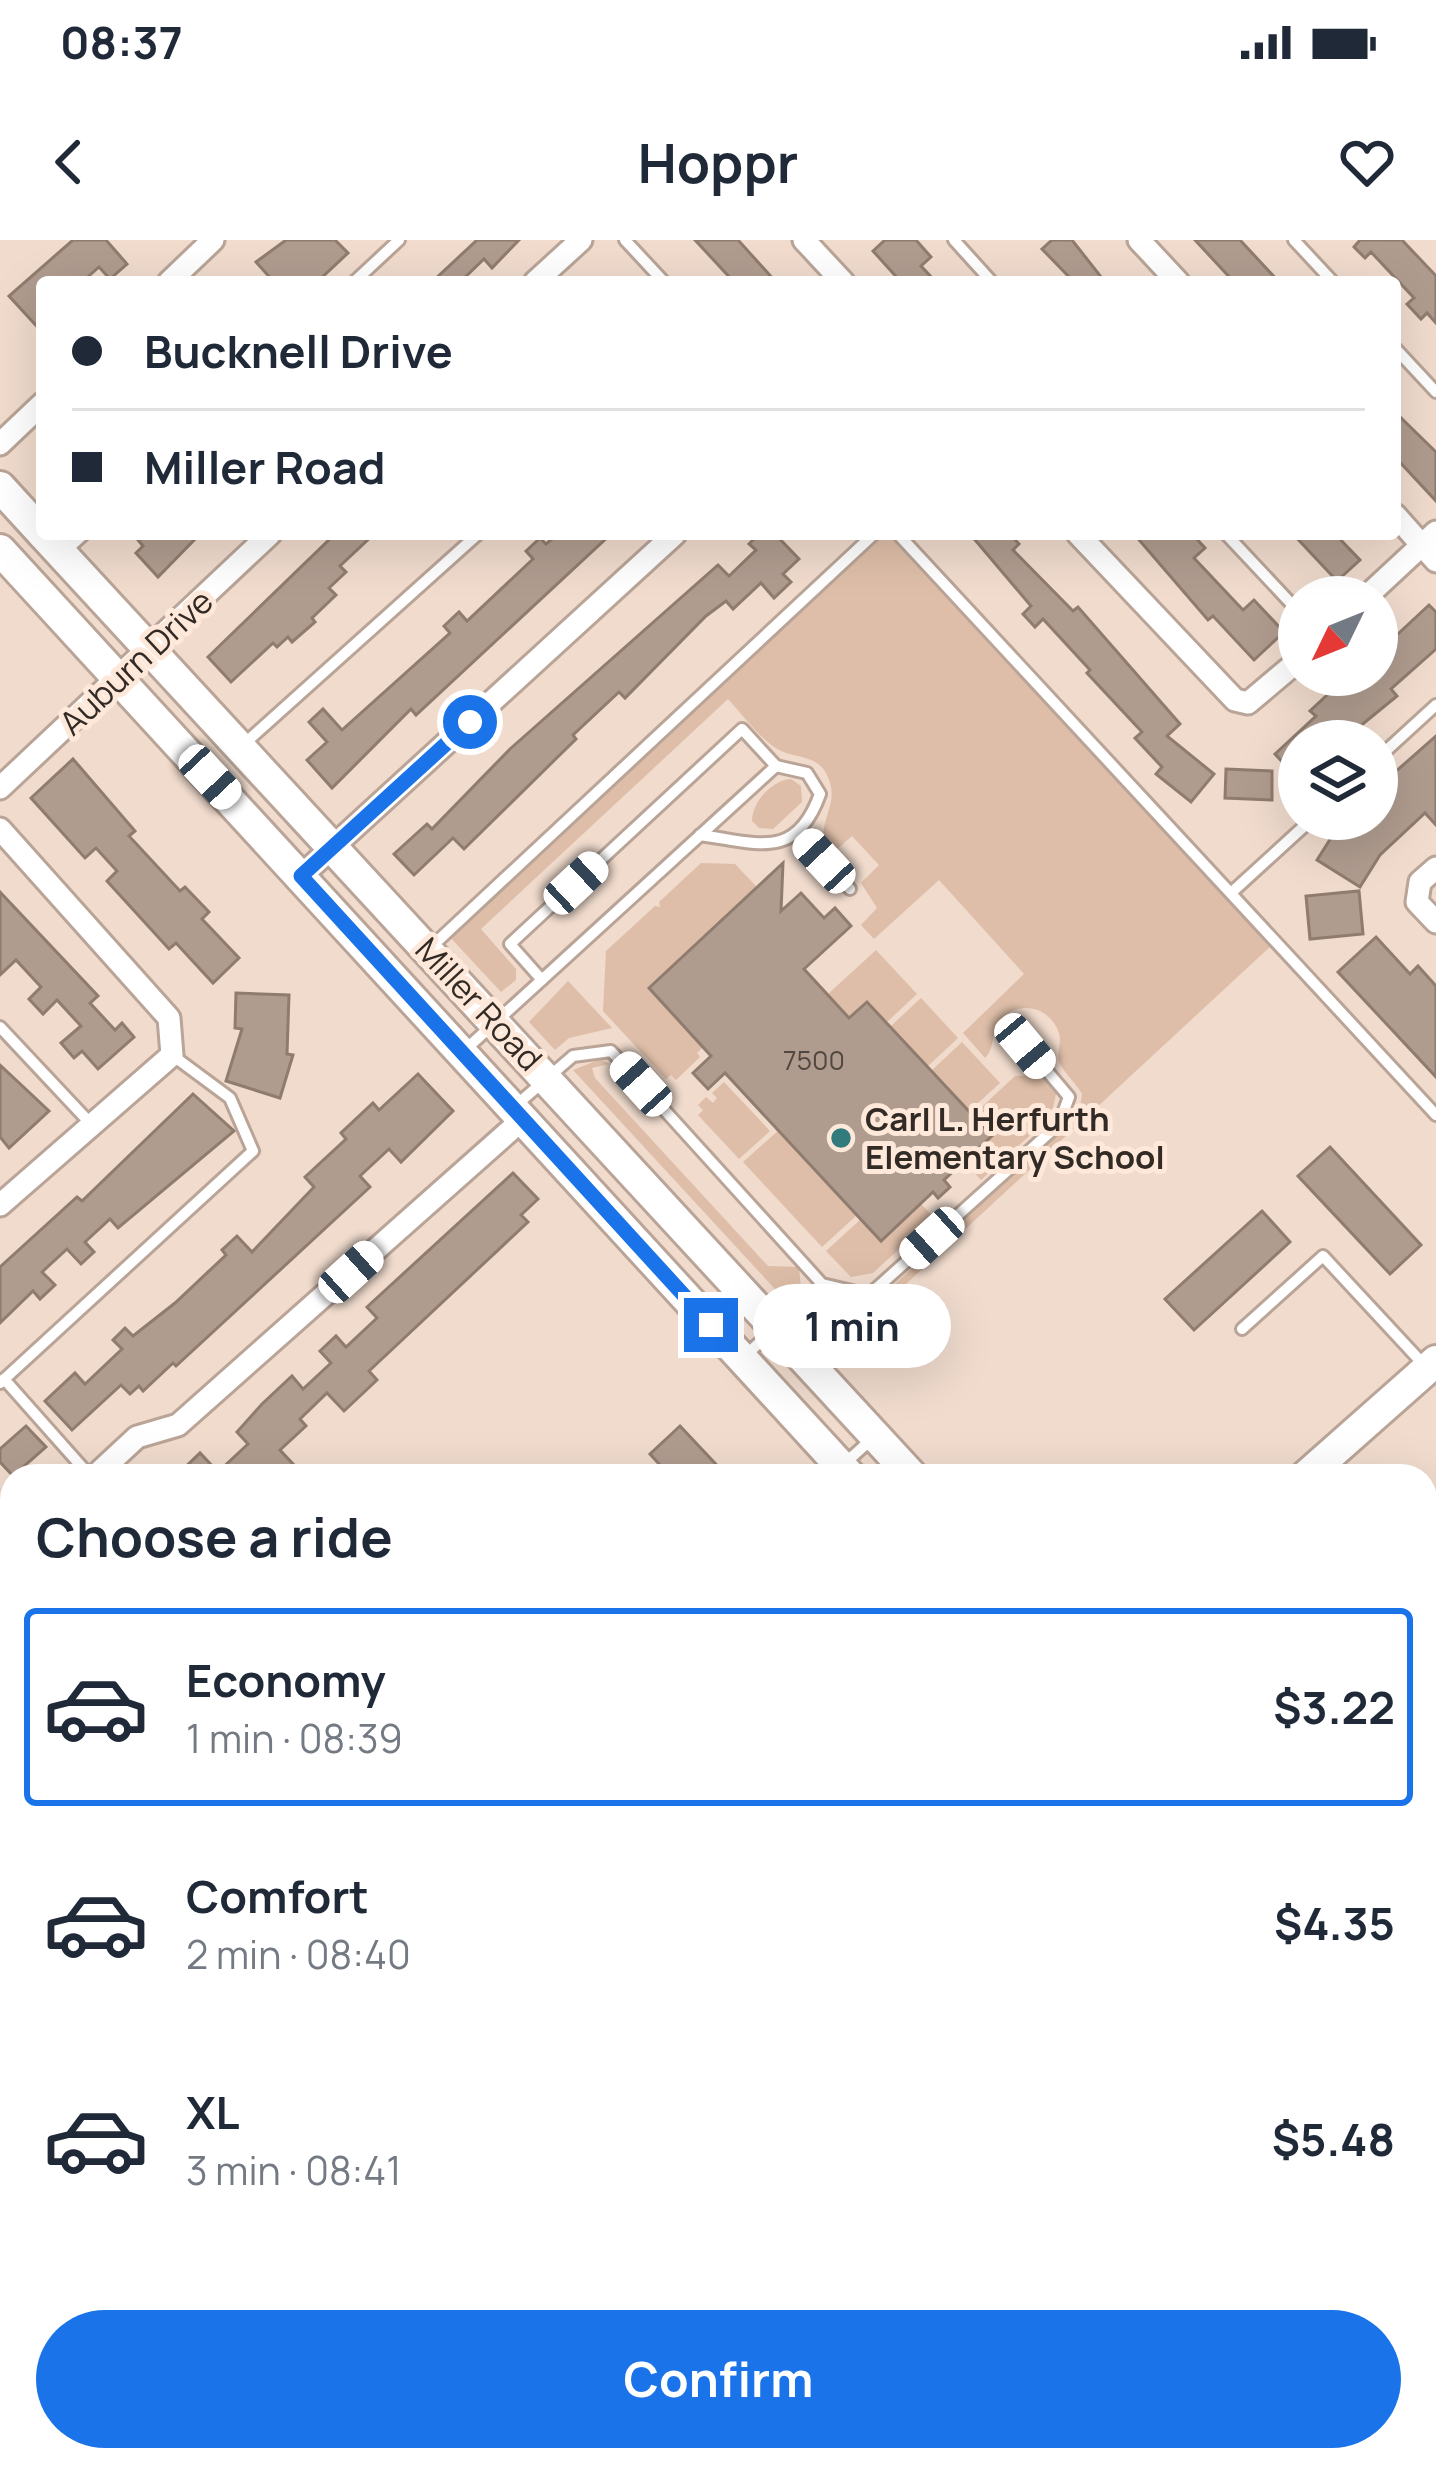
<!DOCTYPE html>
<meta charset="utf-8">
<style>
:root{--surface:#fff;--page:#f2f2f3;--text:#1f2937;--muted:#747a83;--line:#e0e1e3;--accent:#1a73e8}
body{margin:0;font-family:Manrope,sans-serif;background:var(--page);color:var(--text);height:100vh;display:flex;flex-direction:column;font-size:45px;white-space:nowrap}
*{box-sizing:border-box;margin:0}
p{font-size:39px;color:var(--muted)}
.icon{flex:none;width:66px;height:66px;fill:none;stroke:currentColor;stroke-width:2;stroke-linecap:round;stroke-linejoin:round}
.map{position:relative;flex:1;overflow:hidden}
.sheet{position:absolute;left:0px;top:1224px;width:1437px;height:1008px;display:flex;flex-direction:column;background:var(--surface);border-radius:36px 36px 0 0;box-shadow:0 12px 48px #0002}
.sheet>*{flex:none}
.banner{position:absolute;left:36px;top:36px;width:1365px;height:264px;border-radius:12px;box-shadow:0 12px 48px #0002;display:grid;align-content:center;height:264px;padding:0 36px;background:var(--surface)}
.needle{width:78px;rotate:227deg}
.controls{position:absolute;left:1278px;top:336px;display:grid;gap:24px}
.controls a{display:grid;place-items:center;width:120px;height:120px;border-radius:50%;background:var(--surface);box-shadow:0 12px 48px #0002;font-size:60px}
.end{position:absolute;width:54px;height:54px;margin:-27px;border:15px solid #1a73e8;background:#fff;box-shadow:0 0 0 6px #fff}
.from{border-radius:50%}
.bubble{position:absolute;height:84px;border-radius:42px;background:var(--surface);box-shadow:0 12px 48px #0002;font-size:39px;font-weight:700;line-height:84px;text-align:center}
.car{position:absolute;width:36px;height:72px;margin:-36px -18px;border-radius:15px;box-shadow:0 0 9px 3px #0007;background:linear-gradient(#fff 24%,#345 0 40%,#fff 0 76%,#345 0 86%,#fff 0)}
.banner b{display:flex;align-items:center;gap:42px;height:114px;font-size:45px}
.banner b+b{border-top:3px solid var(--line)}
.banner i{width:30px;height:30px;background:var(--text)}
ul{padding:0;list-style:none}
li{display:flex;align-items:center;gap:36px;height:198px;margin:0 24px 18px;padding:0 12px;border:6px solid transparent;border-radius:12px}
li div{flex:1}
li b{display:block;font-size:45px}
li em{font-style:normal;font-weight:700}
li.active{border-color:var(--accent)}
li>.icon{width:108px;height:108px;stroke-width:1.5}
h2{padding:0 36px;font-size:54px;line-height:144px}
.cta{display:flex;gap:24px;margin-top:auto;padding:24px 36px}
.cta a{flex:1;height:138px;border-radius:72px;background:var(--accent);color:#fff;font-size:48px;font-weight:700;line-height:138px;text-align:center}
.status{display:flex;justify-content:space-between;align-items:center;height:84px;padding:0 60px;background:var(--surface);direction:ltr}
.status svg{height:33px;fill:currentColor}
header{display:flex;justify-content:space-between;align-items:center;height:156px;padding:0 36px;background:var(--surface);font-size:54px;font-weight:700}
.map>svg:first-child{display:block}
.green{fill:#debea8}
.building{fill:#b09c8f;stroke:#8f7c6f;stroke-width:3}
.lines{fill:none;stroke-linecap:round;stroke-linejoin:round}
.service-casing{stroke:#b9a497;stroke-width:16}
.minor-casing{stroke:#b9a497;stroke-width:27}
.secondary-casing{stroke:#b9a497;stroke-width:36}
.service{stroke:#fff;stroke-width:10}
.minor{stroke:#fff;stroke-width:21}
.secondary{stroke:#fff;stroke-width:30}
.route{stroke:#1a73e8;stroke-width:15}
.poi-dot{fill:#317b7c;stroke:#fee8da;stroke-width:4.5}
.labels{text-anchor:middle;stroke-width:10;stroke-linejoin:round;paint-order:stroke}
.number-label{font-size:27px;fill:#524740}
.street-label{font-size:33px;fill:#322b25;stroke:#fee8da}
.poi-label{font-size:33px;font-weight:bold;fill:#322b25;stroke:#fee8da;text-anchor:start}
</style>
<div class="status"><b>08:37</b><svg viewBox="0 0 49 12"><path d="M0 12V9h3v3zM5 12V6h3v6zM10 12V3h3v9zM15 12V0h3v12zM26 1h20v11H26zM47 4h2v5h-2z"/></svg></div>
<header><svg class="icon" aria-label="back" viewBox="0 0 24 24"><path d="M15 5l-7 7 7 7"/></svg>Hoppr<svg class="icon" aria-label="heart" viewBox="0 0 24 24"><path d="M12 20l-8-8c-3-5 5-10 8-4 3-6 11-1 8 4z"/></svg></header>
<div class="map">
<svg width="1436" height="2232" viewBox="0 0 1436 2232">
<rect width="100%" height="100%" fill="#f0dbcd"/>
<g class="green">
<path d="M882,294H892L1272,705L824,1120L797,1091L800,1081L825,1107L821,1093L805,1081L823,1064L871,1066L1079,874L1082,854C1076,843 1064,833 1059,822C1056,813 1062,804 1059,793C1051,769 1024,760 1004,776C989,789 997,806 985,818L963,793L1024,734L939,640L874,699L861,685L877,668L861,643L879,625L852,596L836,610L824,601C820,582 835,567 831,547C823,510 796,522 774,507C757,495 742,474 728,459L481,689L516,729V740L501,752L448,695Z"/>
<path d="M791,539L801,546L802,562L773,589L759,588L752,581C752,562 772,540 791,539Z"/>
<polygon points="701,623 735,624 771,662 753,652 649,748 703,807 697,813 700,817 676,840 671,835 666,839 603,771 606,711 655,666 660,667 659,662"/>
<polygon points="876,710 917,754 887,782 867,762 849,779 827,755"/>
<polygon points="568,741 612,788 569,798 555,810 529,782"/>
<polygon points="921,758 958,798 928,826 891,786"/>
<polygon points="962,802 1000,843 969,871 931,831"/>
<polygon points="601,819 609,824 592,828 595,838 768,1026 799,1027 801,1048 787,1062 573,830"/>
<polygon points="1039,835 1057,850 1051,876 981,940 968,926 959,927 992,897 973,875 1015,836"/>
<polygon points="724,842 770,891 739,919 698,875 703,870 698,865 706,857 713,863 717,858 712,853"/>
<polygon points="779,890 857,975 822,1007 743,922"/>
<polygon points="921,964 934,977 873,1033 851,1037 826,1011 861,979 881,1000"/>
</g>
<g class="building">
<polygon points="73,0 106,0 127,24 110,39 99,27 82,42 42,42 42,92 9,56"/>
<polygon points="286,0 335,0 348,13 317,42 274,42 256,22"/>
<polygon points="477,0 519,0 492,28 484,19 460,42 432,42"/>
<polygon points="695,0 738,0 776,42 734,42"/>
<polygon points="885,0 916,0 931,17 921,26 936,42 901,42 873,11"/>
<polygon points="1052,0 1072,0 1105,42 1074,42 1042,9"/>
<polygon points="1195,0 1240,0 1279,42 1234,42"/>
<polygon points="1360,0 1402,0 1436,36 1436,83 1427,73 1421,79 1407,64 1414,58 1371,12 1365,18 1354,7"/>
<polygon points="1395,172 1436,212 1436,261 1395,217"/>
<polygon points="133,294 200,294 158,337 136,313 143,306"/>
<polygon points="335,294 374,294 340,326 346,332 329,348 336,355 312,378 315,382 292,402 288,397 277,407 273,403 231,442 208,417"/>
<polygon points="558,294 611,294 416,475 411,469 332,548 307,520 327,502 309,482 323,469 342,490 450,393 444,386 459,372 467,381 533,319 526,311 540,298 546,304"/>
<polygon points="759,294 775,294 799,319 783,334 791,342 774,358 761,343 733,369 726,361 706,376 625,458 619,452 573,495 576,499 464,609 453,598 414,635 394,614 427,584 432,589 510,509 718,325 729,336 756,310 749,304"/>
<polygon points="970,294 1010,294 1019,304 1013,310 1073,371 1078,367 1180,484 1167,496 1214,534 1191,562 1156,534 1162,527 1135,498 1142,492 1087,433 1090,430 1043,379 1035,387 1023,374 1031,366"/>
<polygon points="1134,294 1192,294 1205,308 1194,318 1243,370 1254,360 1284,392 1254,420 1213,376 1208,380"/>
<polygon points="1293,294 1335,294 1360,320 1337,341"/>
<polygon points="1429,365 1436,372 1436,409 1391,449 1397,456 1342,501 1299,501 1299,540 1275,514 1316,476 1310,471 1340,443 1346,449 1361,435 1377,435 1377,398 1385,406"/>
<polygon points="1436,496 1436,585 1425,573 1380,615 1360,647 1317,620 1343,579 1377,579 1377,548"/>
<polygon points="73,519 135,591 129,596 180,651 185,647 209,672 202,679 239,718 213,743 176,703 169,709 107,641 117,631 96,608 85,618 31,558"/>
<polygon points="1226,529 1272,531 1272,560 1225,558"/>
<polygon points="783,623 781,671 801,653 824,678 835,668 851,686 804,729 849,778 867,762 992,896 944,940 950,947 938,958 933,952 881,1001 725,833 708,849 693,833 711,816 649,748"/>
<polygon points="1359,651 1363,694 1310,699 1306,656"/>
<polygon points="0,652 98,756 90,763 115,790 122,783 134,797 98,829 82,811 74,818 61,803 81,786 57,760 43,774 29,759 41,747 16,720 0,735"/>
<polygon points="1376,697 1410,734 1418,726 1436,746 1436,837 1338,732"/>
<polygon points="236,753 289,755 287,814 293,815 280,858 226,841 242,789 235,788"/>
<polygon points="0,825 49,871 9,908 0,897"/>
<polygon points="418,834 453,871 401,922 389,909 360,936 370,947 176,1126 173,1123 143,1151 139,1146 130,1154 121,1145 72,1190 45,1161 75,1133 85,1144 122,1109 113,1100 125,1088 133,1096 175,1063 226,1015 222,1010 237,996 252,1012 314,947 305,937 346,899 341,893 373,863 379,870"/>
<polygon points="193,854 234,891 118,988 110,979 85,1002 94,1012 81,1024 67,1009 42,1032 55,1045 40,1059 33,1051 0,1083 0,1027 77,957 82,961"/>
<polygon points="1330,907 1421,1005 1390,1034 1298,936"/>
<polygon points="513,933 538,959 521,975 528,982 369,1131 377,1140 344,1171 327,1153 300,1179 306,1186 280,1210 293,1224 280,1236 176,1236 200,1213 218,1232 248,1204 237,1192 262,1164 292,1136 303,1149 331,1123 320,1111 336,1096 346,1107 377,1078 367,1067"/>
<polygon points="1262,971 1290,1002 1194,1090 1165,1059"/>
<polygon points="26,1186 46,1207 13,1236 0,1222 0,1209"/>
<polygon points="680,1186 727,1236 670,1236 650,1214"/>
</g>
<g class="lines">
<defs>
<g id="service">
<polyline points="625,0 664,42"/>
<polyline points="954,0 992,42"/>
<polyline points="1294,0 1333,42"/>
<polyline points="354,42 399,0"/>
<polyline points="1395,108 1436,152"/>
<polyline points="898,294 1436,875"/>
<polyline points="1226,294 1299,372"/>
<polyline points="64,312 84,294"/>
<polyline points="244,504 478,294"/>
<polyline points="1377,519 1436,465"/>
<polyline points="798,593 850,649"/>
<path d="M700,595C758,603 796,621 820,554L807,533L776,526"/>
<polyline points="1231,653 1312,579"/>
<polyline points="429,709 874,294"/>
<polyline points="0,787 91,884"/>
<polyline points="466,809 776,526 742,489 510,704 542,740"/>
<polyline points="514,867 573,816 611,811 822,1044 869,1055 1059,884 1069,857 1025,805"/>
<polyline points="1242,1089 1323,1016 1425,1126"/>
<polyline points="744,1117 822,1044"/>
<polyline points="4,1139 90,1236"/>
<polyline points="0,1143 253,911 230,858 172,815"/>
<polyline points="843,1225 874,1197"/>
<polyline points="0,1444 12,1457"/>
<polyline points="0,1796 12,1808"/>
<polyline points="0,2164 12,2175"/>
<polyline points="4,2212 22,2232"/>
<polyline points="168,2232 180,2220"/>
</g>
<g id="minor">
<polyline points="804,0 843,42"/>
<polyline points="1139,0 1178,42"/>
<polyline points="169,42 213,0"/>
<polyline points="535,42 581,0"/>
<polyline points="0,204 42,164"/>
<polyline points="1395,275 1436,321"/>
<polyline points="1078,294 1235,460 1248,463 1299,420"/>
<polyline points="1366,357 1436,292"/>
<polyline points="0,548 270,294"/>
<polyline points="0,589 169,778 172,815 0,965"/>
<polyline points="1436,628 1420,642 1417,662 1436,682"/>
<polyline points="301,636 675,294"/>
<polyline points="95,1236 137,1197 178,1185 524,878"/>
<polyline points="0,1328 12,1316"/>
<polyline points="1425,1615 1436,1605"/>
<polyline points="0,1618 12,1630"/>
<polyline points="0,1973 12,1986"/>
<polyline points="0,2214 12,2203"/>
<polyline points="363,2220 374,2232"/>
<polyline points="536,2220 543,2232"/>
<polyline points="673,2232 686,2220"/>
</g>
<g id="secondary">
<polyline points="0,247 42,293"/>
<polyline points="43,294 912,1236"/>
<polyline points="0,310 850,1236"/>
<polyline points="1306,1236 1436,1121"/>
<polyline points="1425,1785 1436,1797"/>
<polyline points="1425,1856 1436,1868"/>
<polyline points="246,2232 260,2220"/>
</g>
</defs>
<use href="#service" class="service-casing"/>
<use href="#minor" class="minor-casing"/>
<use href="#secondary" class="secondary-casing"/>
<use href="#service" class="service"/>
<use href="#minor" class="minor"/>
<use href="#secondary" class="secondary"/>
</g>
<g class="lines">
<polyline class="route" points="470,482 301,636 711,1085"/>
</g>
<circle class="poi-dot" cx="841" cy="898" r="12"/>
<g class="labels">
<g class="number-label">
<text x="814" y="830">7500</text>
</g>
<g class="street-label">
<text transform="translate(136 422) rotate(-43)" y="12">Auburn Drive</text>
<text transform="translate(479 764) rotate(47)" y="12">Miller Road</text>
</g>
<g class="poi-label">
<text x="865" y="891">Carl L. Herfurth<tspan x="865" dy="38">Elementary School</tspan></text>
</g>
</g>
</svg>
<div class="controls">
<a><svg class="needle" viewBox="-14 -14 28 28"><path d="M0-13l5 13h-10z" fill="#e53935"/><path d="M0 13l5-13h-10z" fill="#747a83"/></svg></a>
<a><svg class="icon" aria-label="layers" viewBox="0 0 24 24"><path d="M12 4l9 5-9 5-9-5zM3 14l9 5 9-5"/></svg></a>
</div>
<i class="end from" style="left:470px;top:482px"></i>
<i class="end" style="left:711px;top:1085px"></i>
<div class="bubble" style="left:753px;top:1044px;width:198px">1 min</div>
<i class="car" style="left:210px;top:537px;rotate:137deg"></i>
<i class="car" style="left:824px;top:621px;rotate:317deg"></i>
<i class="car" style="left:576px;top:643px;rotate:47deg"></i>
<i class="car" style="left:1025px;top:806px;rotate:140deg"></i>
<i class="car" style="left:641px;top:844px;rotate:318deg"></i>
<i class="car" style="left:932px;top:998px;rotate:228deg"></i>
<i class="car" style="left:351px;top:1032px;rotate:48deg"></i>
<div class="banner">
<b><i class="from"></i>Bucknell Drive</b>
<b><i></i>Miller Road</b>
</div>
<section class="sheet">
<h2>Choose a ride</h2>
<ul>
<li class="active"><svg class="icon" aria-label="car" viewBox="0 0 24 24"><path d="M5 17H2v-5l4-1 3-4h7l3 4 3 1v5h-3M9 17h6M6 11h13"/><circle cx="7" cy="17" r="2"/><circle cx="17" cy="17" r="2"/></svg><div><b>Economy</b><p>1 min · 08:39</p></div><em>$3.22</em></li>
<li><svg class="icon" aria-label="car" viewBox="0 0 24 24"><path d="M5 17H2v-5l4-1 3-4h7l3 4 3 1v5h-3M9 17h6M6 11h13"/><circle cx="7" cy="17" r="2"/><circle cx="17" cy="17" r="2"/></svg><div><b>Comfort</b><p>2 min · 08:40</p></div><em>$4.35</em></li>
<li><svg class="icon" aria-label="car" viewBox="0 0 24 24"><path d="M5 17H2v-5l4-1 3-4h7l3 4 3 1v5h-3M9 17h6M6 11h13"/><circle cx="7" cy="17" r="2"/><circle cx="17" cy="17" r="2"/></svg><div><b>XL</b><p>3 min · 08:41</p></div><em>$5.48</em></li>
</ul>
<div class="cta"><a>Confirm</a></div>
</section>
</div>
